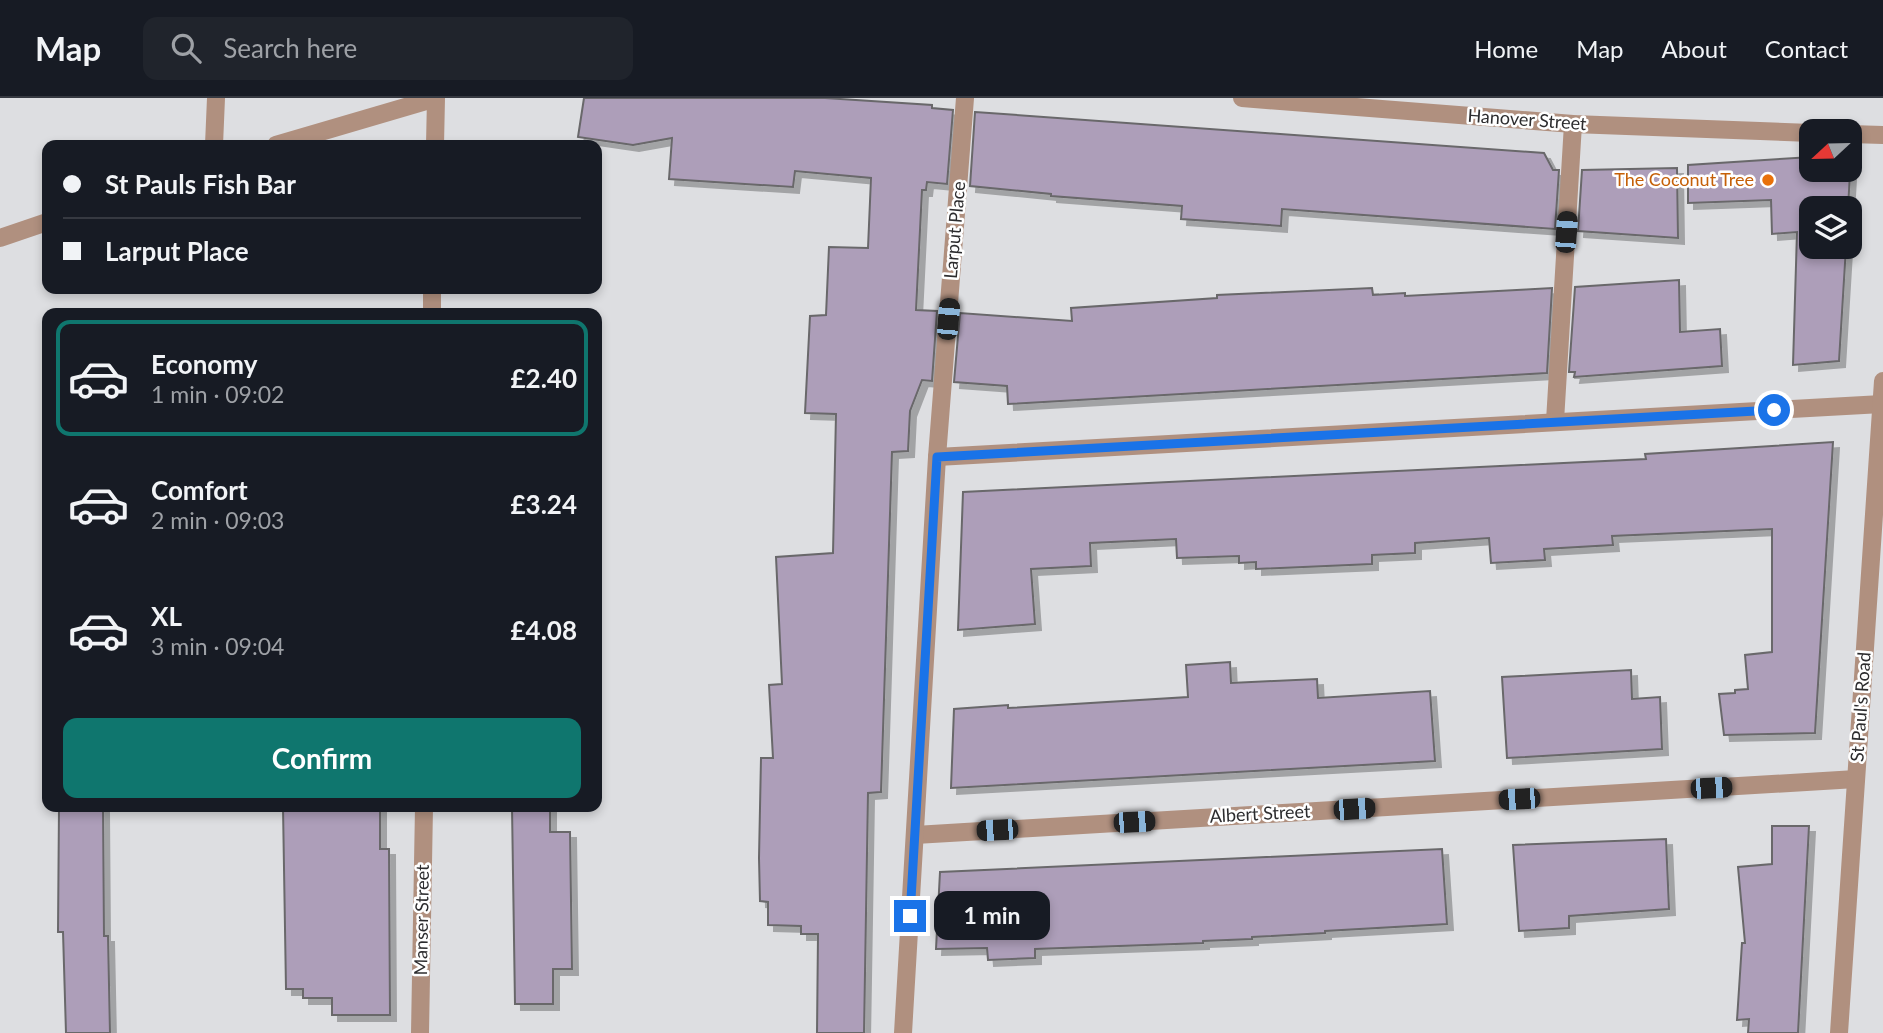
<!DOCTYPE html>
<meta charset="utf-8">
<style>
:root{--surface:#171b24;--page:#20242c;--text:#f1f3f6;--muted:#9ea1a6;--line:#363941;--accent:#0f766e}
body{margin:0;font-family:Lato,sans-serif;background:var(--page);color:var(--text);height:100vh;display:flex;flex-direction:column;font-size:26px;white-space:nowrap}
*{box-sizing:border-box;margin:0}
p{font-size:23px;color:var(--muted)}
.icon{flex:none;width:38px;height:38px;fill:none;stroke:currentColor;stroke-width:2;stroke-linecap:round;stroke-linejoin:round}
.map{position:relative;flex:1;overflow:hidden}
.details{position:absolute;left:42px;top:210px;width:560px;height:504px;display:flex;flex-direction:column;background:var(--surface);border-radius:14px;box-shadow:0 4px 10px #0003}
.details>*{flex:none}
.guide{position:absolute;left:42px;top:42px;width:560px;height:154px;border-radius:14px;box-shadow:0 4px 10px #0003;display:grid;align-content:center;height:154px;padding:0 21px;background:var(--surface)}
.needle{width:46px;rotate:248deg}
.controls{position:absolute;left:1799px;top:21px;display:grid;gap:14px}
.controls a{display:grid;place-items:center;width:63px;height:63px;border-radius:14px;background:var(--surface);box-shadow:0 4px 10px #0003;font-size:35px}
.end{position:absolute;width:32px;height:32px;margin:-16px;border:9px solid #1a73e8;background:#fff;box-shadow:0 0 0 4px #fff}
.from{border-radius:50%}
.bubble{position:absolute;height:49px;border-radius:14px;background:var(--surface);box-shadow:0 4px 10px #0003;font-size:23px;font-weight:700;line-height:49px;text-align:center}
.car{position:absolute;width:21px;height:42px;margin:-21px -10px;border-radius:9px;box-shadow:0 0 5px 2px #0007;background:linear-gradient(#222 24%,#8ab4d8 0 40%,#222 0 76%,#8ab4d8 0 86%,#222 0)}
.guide b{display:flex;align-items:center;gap:24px;height:66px;font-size:26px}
.guide b+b{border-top:2px solid var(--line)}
.guide i{width:18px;height:18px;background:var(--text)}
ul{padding:12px 0 0;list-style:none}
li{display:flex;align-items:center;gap:21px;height:116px;margin:0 14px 10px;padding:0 7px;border:4px solid transparent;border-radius:14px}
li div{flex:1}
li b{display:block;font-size:26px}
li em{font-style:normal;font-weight:700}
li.current{border-color:var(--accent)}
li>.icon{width:63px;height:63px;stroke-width:1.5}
.cta{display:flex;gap:14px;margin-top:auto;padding:14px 21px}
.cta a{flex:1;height:80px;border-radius:14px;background:var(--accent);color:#fff;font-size:28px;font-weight:700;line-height:80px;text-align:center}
header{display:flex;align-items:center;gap:42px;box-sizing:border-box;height:98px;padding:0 35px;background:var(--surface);border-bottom:2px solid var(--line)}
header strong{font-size:33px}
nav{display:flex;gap:38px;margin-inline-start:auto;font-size:24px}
.search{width:490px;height:63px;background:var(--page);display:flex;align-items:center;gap:18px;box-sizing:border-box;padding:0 24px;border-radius:14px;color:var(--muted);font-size:26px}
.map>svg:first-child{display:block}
.building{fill:#ad9eb9;stroke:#69686b;stroke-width:2;filter:url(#shadow)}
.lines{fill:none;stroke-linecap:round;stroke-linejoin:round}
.service{stroke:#b0907f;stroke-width:18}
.minor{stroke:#b0907f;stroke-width:18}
.route{stroke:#1a73e8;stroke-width:9}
.food-dot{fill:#e8710a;stroke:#fff;stroke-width:2.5}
.labels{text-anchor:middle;stroke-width:5;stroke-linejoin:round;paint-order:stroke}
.street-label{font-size:18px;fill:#2c2c2e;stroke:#fff}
.food-label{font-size:18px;fill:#c56008;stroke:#fff;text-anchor:end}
</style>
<header>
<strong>Map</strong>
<div class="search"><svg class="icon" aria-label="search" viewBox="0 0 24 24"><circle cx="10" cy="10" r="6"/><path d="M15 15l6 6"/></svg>Search here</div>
<nav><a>Home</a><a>Map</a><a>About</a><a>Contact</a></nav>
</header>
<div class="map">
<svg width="1883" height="935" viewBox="0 0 1883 935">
<defs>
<filter id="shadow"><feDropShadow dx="6" dy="6" stdDeviation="0" flood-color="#0004"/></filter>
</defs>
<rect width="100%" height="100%" fill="#dddee1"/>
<g class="building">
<polygon points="584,0 825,0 932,7 932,10 953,12 947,86 927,84 926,92 922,92 916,212 937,213 932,283 922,282 910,313 908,353 892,354 881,694 868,695 864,935 817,935 818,836 801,836 801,828 768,827 768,804 760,803 759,760 761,660 773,660 769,587 782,586 776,459 833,455 836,316 805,315 810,218 826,217 829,149 868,150 871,80 795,73 793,89 669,81 672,40 633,47 578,39"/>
<polygon points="975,14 1544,55 1553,72 1559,72 1555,131 1282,111 1281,128 1181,121 1182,108 1051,98 1051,96 970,88"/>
<polygon points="1850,58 1851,58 1848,110 1811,110 1811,149 1846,149 1839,263 1793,267 1797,134 1772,136 1771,102 1688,105 1688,67 1811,59 1811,72 1850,72"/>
<polygon points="1677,70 1678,140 1578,133 1582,72"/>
<polygon points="1679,182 1680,234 1720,231 1722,268 1574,279 1575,274 1569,274 1575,189"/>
<polygon points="1372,190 1373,197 1405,195 1405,198 1552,190 1547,275 1008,306 1007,288 954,284 960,215 1072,223 1071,210 1217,200 1217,197"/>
<polygon points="1833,344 1815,635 1724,637 1719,596 1735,595 1735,592 1748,591 1745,557 1772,554 1772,431 1612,438 1613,447 1544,451 1545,462 1491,465 1489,440 1415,445 1415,455 1372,457 1372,466 1256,471 1256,464 1239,465 1239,458 1177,460 1176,441 1090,445 1091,468 1031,471 1035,526 958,532 963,394 1646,361 1645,356"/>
<polygon points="1230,564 1231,585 1317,581 1318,600 1430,593 1435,663 951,690 954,611 1008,607 1008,610 1188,599 1186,567"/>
<polygon points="1631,572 1632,601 1660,599 1662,651 1507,660 1502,579"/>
<polygon points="59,709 103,709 104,838 108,838 110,935 66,935 63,834 58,834"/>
<polygon points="283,709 380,709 380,751 389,751 390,917 332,917 332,900 303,900 303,891 286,891"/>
<polygon points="512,709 550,709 550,734 570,734 572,871 553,871 553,906 515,906"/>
<polygon points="1772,728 1809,728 1798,935 1748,935 1749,921 1737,922 1742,845 1745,845 1738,769 1772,766"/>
<polygon points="1666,741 1669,811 1569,818 1569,830 1519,833 1513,747"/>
<polygon points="1442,751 1447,826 1325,833 1325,835 1252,839 1252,841 1203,843 1203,845 1035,851 1035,860 988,862 987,850 936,851 940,774"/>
</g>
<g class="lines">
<polyline class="service" points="1555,323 1573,26"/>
<g class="minor">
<polyline points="1242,0 1573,26 1811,35"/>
<polyline points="1850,36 1883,37"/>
<polyline points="214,47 216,0"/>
<polyline points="276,47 436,0 435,47"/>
<polyline points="0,140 47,124"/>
<polyline points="432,215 432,191"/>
<polyline points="937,359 1882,306"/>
<polyline points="915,737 1856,681"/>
<polyline points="420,935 424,709"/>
<polyline points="903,935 937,359 965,0"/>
<polyline points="1839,935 1883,283"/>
</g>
</g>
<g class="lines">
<polyline class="route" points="910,818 937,359 1774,312"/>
</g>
<circle class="food-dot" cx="1768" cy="82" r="7"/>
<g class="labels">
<g class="street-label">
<text transform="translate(1527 22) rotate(4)" y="6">Hanover Street</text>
<text transform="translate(955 132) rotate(-85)" y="6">Larput Place</text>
<text transform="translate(1861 609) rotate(-86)" y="6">St Paul's Road</text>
<text transform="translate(1260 716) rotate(-3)" y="6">Albert Street</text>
<text transform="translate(422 822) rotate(-89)" y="6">Manser Street</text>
</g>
<g class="food-label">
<text x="1754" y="88">The Coconut Tree</text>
</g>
</g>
</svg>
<div class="controls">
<a><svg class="needle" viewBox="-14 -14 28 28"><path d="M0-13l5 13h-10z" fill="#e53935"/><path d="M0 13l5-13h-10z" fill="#9ea1a6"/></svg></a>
<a><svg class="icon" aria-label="layers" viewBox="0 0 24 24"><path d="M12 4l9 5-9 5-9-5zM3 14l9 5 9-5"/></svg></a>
</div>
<i class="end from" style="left:1774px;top:312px"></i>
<i class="end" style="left:910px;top:818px"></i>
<div class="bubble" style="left:934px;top:793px;width:116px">1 min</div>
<i class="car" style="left:1566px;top:134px;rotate:4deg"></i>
<i class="car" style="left:948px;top:221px;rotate:5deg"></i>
<i class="car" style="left:1711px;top:690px;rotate:87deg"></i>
<i class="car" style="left:1519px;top:701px;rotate:267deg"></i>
<i class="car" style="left:1354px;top:711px;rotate:86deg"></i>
<i class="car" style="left:1134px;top:724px;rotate:87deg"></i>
<i class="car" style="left:997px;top:732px;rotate:267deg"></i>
<div class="guide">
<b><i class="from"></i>St Pauls Fish Bar</b>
<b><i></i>Larput Place</b>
</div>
<section class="details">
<ul>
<li class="current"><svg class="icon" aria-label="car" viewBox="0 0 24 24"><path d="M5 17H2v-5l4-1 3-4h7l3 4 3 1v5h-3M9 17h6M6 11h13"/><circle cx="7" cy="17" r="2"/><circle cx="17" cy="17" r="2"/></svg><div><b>Economy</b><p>1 min · 09:02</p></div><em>£2.40</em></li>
<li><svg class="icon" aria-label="car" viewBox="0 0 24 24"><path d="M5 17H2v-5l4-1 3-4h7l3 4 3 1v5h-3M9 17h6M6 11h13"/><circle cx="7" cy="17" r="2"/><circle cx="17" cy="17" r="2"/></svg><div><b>Comfort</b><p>2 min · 09:03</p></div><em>£3.24</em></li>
<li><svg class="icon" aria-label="car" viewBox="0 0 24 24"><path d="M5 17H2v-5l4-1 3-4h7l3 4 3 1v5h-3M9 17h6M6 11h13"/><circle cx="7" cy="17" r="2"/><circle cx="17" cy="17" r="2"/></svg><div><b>XL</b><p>3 min · 09:04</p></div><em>£4.08</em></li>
</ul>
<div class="cta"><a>Confirm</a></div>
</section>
</div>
